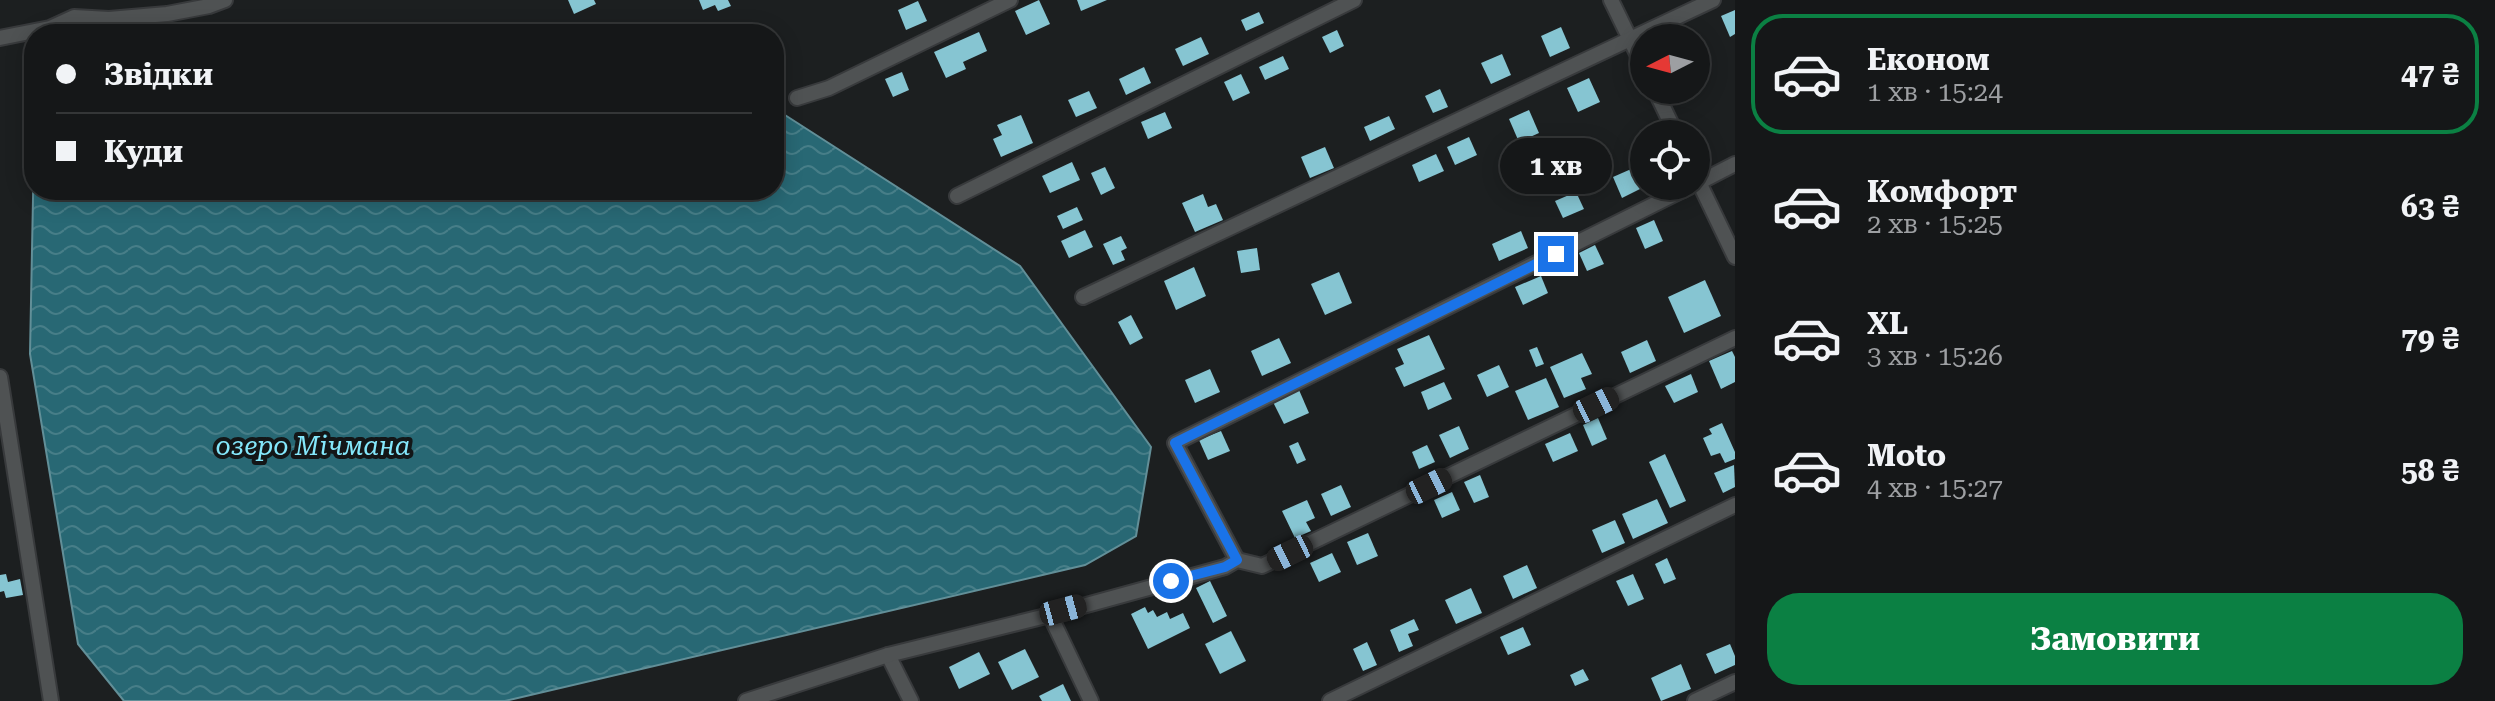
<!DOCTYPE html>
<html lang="uk">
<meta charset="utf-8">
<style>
:root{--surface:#151718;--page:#1e2021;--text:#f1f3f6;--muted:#9d9fa2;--line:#343637;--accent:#0b8043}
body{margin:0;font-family:"Roboto Serif",serif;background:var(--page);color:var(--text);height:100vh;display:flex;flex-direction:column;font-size:30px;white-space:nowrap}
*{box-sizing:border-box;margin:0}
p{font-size:26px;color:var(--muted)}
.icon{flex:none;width:44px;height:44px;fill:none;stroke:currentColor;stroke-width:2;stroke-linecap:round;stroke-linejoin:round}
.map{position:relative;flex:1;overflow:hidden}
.sheet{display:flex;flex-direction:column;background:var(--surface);width:760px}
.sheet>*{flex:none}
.hud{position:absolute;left:24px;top:24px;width:760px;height:176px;border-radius:32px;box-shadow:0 4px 20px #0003,0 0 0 2px var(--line);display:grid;align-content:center;height:176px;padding:0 32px;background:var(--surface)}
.needle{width:52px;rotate:264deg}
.buttons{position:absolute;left:1630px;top:24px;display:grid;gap:16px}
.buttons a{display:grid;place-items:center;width:80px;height:80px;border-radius:50%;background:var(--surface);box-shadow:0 4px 20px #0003,0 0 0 2px var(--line);font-size:40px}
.end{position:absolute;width:36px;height:36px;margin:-18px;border:10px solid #1a73e8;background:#fff;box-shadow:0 0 0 4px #fff}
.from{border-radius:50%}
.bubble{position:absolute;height:56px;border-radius:28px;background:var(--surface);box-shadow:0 4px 20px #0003,0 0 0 2px var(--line);font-size:26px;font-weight:700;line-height:56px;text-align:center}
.car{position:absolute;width:24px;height:48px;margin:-24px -12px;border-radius:10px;box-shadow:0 0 6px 2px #0007;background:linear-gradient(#222 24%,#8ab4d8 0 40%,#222 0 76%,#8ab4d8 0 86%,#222 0)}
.hud b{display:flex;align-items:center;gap:28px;height:76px;font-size:30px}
.hud b+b{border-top:2px solid var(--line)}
.hud i{width:20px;height:20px;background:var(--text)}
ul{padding:14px 0 0;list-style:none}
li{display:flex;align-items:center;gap:24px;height:120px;margin:0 16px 12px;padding:0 16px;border:4px solid transparent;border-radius:32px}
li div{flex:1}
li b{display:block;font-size:30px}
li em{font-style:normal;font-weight:700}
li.active{border-color:var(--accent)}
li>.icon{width:72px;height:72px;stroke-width:1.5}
.button{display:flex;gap:16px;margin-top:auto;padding:16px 32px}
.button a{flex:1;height:92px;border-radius:32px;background:var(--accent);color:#fff;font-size:32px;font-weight:700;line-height:92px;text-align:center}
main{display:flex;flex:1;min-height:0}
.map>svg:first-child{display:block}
.water{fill:url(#water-waves);stroke:#628f98;stroke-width:2}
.building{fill:#86c5d2}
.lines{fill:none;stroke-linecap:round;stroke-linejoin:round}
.street-casing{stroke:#383a3c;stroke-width:18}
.street{stroke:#4f5253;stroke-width:14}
.route{stroke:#1a73e8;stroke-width:10}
.labels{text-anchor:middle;stroke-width:8;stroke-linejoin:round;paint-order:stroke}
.water-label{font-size:26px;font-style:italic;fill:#84e7fb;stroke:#131617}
</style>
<main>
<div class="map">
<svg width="1735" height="701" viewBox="0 0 1735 701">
<defs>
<pattern id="water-waves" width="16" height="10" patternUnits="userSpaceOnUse" patternTransform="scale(2)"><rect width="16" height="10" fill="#286874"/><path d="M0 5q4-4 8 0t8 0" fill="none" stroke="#477e88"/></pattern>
</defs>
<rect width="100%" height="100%" fill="#1c1f20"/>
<polygon class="water" points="774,108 1020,266 1151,447 1136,536 1085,565 505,701 124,701 78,644 30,354 34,147 34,190 774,190"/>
<g class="building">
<polygon points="568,0 594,0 596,4 574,14"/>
<polygon points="699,0 728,0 731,6 718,11 715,5 703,10"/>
<polygon points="1039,0 1050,24 1026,35 1015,11"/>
<polygon points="1077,0 1107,0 1081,11"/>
<polygon points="918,1 927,21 906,30 898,10"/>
<polygon points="1735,10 1735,34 1730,37 1721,16"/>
<polygon points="1259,12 1264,23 1246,31 1241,20"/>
<polygon points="1561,27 1570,48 1550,57 1541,36"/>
<polygon points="1337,30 1344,46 1330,53 1322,37"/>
<polygon points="979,32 987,51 963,62 966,69 946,78 934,52"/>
<polygon points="1201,37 1209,54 1183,66 1175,49"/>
<polygon points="1502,54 1511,75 1491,84 1481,63"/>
<polygon points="1283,56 1289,69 1265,80 1259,67"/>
<polygon points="1144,67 1151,83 1126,95 1119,79"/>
<polygon points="902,72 909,90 893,97 885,79"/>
<polygon points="1241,74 1250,93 1233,101 1224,82"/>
<polygon points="1589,78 1600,102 1578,112 1567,88"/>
<polygon points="1440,89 1448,107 1433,113 1425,96"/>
<polygon points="1089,91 1097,108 1076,117 1068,100"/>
<polygon points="1529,110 1539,133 1519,142 1509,119"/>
<polygon points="1165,112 1172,128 1148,139 1141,122"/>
<polygon points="1021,115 1033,143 1001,157 993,139 1002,135 997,125"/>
<polygon points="1389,116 1395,129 1370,141 1364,127"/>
<polygon points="1469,137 1477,155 1455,165 1447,147"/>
<polygon points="1325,147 1334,168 1310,178 1301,157"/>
<polygon points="1436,154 1444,171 1419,182 1412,165"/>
<polygon points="1072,162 1080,180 1050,193 1042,176"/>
<polygon points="1638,166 1644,180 1644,187 1622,198 1613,177"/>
<polygon points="1105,167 1115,188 1101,195 1091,173"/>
<polygon points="1576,192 1584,209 1563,218 1555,201"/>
<polygon points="1203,194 1208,207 1216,204 1223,220 1195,232 1182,203"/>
<polygon points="1077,207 1083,220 1063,229 1057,216"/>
<polygon points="1654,220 1663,241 1645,249 1636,228"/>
<polygon points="1085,230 1093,247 1069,258 1061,241"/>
<polygon points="1521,231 1528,248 1499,261 1492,244"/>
<polygon points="1121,236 1127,248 1121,251 1125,260 1113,265 1103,244"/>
<polygon points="1595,245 1604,264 1587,271 1579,253"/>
<polygon points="1257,248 1260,270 1241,273 1237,251"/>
<polygon points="1194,267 1206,296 1176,310 1164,281"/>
<polygon points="1339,272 1352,303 1325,315 1311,284"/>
<polygon points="1541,276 1548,293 1523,305 1515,287"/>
<polygon points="1705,280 1721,316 1684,333 1668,297"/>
<polygon points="1131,315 1143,338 1130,345 1118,322"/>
<polygon points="1429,335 1445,369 1404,387 1395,368 1404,364 1397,349"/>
<polygon points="1279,338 1291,363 1262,376 1251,351"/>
<polygon points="1647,340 1656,361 1630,373 1621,352"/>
<polygon points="1537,347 1544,364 1536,367 1529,350"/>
<polygon points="1732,351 1735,357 1735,382 1721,389 1709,361"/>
<polygon points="1582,353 1592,374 1581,378 1586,389 1564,398 1550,367"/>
<polygon points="1499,365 1509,387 1487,397 1477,375"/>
<polygon points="1210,369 1220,392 1195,403 1185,380"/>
<polygon points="1691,374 1698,392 1674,403 1665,386"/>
<polygon points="1546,378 1559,407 1528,420 1515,391"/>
<polygon points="1444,382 1452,399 1428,410 1421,392"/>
<polygon points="1299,390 1309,413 1284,424 1273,402"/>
<polygon points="1598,418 1607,439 1592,446 1583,425"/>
<polygon points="1722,423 1735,452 1735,459 1725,463 1720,453 1711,456 1703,438 1712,434 1709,429"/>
<polygon points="1459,426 1469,449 1450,458 1439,435"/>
<polygon points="1221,431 1230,451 1208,460 1199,440"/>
<polygon points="1570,433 1578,451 1553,462 1545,444"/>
<polygon points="1298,442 1306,460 1297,464 1289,446"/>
<polygon points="1427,445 1435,462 1419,469 1412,452"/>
<polygon points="1665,454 1686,501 1670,508 1649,462"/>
<polygon points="1734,465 1735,487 1723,493 1714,473"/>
<polygon points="1480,475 1489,497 1474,503 1464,482"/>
<polygon points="1341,485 1351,507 1331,516 1321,494"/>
<polygon points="1452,492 1460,510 1442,518 1434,500"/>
<polygon points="1657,499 1668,523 1633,539 1622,514"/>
<polygon points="1307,500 1315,518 1306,522 1311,531 1295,538 1282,511"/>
<polygon points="1615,520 1625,543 1602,553 1592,530"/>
<polygon points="1368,533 1378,556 1357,565 1347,542"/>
<polygon points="1332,553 1341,572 1319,582 1310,563"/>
<polygon points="1667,558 1676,579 1664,584 1655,564"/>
<polygon points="1527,565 1537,588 1513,599 1503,576"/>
<polygon points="6,574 8,582 20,579 23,595 6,598 4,591 0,592 0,575"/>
<polygon points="1633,574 1644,599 1628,606 1616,581"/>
<polygon points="1210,581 1227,616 1213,623 1196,588"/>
<polygon points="1471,588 1482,613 1456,624 1445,600"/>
<polygon points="1145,607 1148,613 1153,610 1157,617 1167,612 1170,619 1183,613 1190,628 1148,649 1131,614"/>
<polygon points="1414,619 1419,630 1408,634 1413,646 1399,652 1390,630"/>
<polygon points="1523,627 1531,645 1508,655 1500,637"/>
<polygon points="1231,631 1246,661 1220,674 1205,644"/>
<polygon points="1367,642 1377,665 1363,671 1353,649"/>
<polygon points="1730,644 1735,656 1735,665 1715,674 1706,654"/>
<polygon points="1025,649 1039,677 1012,690 998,662"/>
<polygon points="979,652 990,674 959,689 949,667"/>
<polygon points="1681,664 1691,689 1661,701 1651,678"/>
<polygon points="1583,669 1589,680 1575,686 1570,675"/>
<polygon points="1063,684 1071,701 1042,701 1039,696"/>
</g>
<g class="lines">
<defs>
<g id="street">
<polyline points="1611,0 1644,68"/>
<polyline points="0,38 50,28 74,17 109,19 167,14 209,6 225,0"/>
<polyline points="1655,90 1676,134"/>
<polyline points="797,98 829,88 1010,0"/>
<polyline points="1696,176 1735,257"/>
<polyline points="1696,184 1735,164"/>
<polyline points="957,196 1354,0"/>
<polyline points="1083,297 1713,0"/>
<polyline points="0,377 51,701"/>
<polyline points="1237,560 1175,443 1691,186"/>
<polyline points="1050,615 1091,701"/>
<polyline points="888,655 911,701"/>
<polyline points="746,701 888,655 1050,615 1225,567 1237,560 1262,566 1735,338"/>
<polyline points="1330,701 1735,505"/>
<polyline points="1695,701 1735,682"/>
</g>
</defs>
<use href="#street" class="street-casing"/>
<use href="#street" class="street"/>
</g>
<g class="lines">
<polyline class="route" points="1171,581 1225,567 1237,560 1175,443 1556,254"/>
</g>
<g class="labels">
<g class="water-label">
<text x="313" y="455">озеро Мічмана</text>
</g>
</g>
</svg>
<div class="buttons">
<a><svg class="needle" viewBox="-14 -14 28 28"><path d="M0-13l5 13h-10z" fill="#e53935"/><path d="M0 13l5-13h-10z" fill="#9d9fa2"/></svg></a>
<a><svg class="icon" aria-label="locate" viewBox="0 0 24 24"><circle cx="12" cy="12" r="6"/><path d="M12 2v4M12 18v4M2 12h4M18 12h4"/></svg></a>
</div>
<i class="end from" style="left:1171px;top:581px"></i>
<i class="end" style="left:1556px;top:254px"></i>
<div class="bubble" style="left:1500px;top:138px;width:112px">1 хв</div>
<i class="car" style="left:1596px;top:405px;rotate:64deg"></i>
<i class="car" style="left:1429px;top:486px;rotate:64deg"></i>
<i class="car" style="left:1290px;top:553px;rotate:244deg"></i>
<i class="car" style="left:1063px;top:610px;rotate:75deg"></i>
<div class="hud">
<b><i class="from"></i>Звідки</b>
<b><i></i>Куди</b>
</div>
</div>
<section class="sheet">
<ul>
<li class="active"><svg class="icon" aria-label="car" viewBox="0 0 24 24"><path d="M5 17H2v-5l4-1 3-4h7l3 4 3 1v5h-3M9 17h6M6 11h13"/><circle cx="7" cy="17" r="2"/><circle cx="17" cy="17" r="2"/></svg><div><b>Економ</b><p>1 хв · 15:24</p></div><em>47 ₴</em></li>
<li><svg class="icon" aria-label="car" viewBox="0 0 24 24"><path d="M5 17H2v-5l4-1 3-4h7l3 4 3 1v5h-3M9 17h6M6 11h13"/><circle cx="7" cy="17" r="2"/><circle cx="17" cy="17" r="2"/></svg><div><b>Комфорт</b><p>2 хв · 15:25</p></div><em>63 ₴</em></li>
<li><svg class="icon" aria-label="car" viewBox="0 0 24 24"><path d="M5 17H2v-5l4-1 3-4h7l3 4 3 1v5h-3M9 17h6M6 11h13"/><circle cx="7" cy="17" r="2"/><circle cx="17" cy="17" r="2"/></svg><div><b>XL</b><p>3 хв · 15:26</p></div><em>79 ₴</em></li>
<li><svg class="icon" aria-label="car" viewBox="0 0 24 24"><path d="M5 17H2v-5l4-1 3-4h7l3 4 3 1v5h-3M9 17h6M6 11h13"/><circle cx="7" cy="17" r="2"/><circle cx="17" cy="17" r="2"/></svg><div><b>Moto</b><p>4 хв · 15:27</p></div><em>58 ₴</em></li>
</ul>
<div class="button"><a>Замовити</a></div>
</section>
</main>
